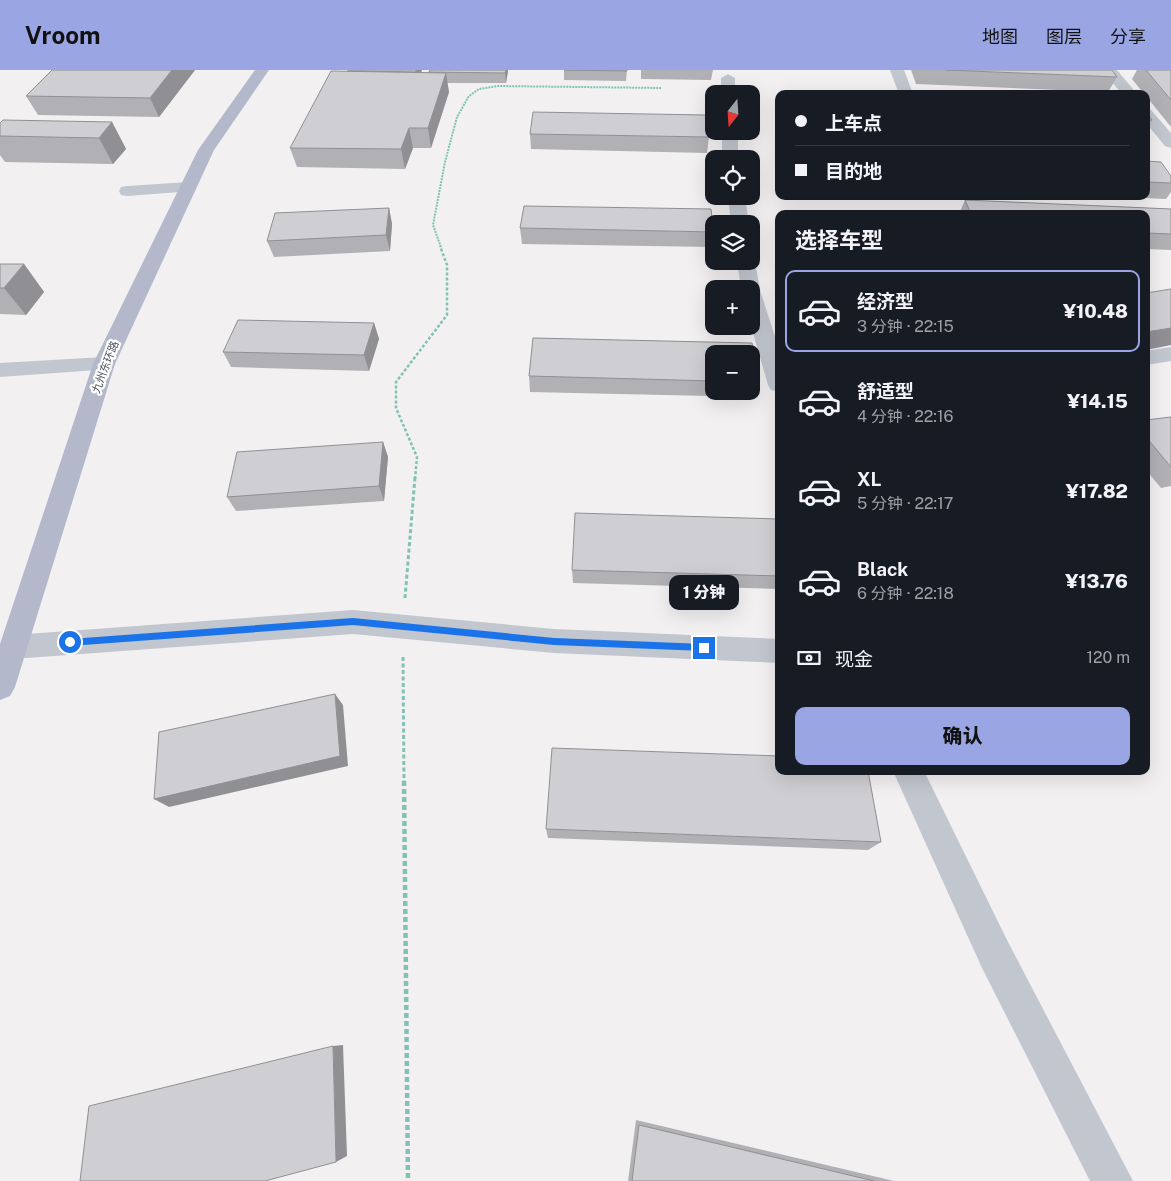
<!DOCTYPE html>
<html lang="zh">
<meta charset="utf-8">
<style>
:root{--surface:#171b24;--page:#20242c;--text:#f1f3f6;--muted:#9ea1a6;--line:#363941;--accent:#9aa6e3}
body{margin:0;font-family:"Public Sans","Noto Sans SC",sans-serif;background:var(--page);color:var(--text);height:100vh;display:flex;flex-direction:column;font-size:19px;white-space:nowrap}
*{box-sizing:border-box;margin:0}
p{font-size:16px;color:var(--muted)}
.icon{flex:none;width:28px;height:28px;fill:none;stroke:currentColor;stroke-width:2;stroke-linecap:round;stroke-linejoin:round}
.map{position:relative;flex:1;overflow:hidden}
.details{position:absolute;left:775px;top:140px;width:375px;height:565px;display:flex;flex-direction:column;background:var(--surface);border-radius:10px;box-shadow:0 5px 20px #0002}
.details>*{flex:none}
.guide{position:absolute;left:775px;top:20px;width:375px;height:110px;border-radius:10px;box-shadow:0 5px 20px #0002;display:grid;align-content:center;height:110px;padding:0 20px;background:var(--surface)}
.needle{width:32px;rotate:197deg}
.tools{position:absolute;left:705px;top:15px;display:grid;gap:10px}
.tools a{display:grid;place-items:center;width:55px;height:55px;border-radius:10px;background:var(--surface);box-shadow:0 5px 20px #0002;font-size:25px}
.end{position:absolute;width:22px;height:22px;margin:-11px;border:6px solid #1a73e8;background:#fff;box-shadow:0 0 0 2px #fff}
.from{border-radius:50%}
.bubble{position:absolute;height:35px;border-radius:10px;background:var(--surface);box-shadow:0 5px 20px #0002;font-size:16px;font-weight:800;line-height:35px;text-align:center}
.guide b{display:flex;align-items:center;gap:18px;height:48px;font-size:19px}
.guide b+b{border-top:1px solid var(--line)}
.guide i{width:12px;height:12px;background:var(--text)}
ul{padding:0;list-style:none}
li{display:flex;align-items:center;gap:15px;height:82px;margin:0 10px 8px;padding:0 10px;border:2px solid transparent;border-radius:10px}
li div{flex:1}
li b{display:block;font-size:19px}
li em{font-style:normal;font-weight:800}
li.on{border-color:var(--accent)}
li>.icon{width:45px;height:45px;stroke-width:1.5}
h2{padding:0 20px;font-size:22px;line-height:60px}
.pay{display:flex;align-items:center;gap:12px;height:55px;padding:0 20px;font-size:19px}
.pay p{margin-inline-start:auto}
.cta{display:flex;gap:10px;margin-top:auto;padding:10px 20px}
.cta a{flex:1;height:58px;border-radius:10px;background:var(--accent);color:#111;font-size:20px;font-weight:800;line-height:58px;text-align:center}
header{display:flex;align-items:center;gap:30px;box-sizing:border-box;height:70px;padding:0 25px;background:var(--accent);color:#111}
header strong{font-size:24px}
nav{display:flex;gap:28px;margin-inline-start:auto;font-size:18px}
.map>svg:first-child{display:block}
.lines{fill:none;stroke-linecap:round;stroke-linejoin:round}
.path-far3{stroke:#80c3b5;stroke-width:2;stroke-dasharray:2 1;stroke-linecap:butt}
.path-far2{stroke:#80c3b5;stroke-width:2.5;stroke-dasharray:3 2;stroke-linecap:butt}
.path-far1{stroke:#80c3b5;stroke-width:3;stroke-dasharray:4 2.5;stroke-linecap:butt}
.path{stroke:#80c3b5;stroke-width:4.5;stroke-dasharray:5 3;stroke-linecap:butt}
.minor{fill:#c2c6cf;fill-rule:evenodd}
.major{fill:#b3b8cb;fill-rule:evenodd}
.wall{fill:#b1b1b5;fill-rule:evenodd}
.shaded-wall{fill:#909094}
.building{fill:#ceced3;stroke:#909094}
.route{fill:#1a73e8}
.labels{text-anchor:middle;stroke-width:4.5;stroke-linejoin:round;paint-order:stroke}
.far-street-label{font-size:11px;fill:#4a4e5a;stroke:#fff}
</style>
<header>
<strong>Vroom</strong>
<nav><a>地图</a><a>图层</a><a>分享</a></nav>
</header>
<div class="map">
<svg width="1171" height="1111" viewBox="0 0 1171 1111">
<rect width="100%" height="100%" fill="#f2f0f0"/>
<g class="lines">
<polyline class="path-far3" points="441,177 433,155 445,92 457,47 469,26 479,19 498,16 661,18"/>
<polyline class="path-far2" points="415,409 417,387 396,338 396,312 447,245 447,195 440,176"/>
<g class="path-far1">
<polyline points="405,528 415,407"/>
<polyline points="403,587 404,713"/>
</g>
<polyline class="path" points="404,711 408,1111"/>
<g class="minor">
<polygon points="890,0 904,0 913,24 899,24"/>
<polygon points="1083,0 1117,0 1137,24 1122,24 1106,5 1090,4"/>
<polygon points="728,4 735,8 735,24 721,24 721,8"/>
<polygon points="1146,39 1151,40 1171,63 1171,78 1165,76 1146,53"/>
<rect x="722" y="61" width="16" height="28"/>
<polygon points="188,112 194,113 196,117 194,121 127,126 121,125 119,121 121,117 127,116"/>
<polygon points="728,126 745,126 749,154 731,154"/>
<polygon points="751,187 755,191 760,220 779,279 779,322 771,320 768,315 751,256 751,219 741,219 737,191 751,191"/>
<polygon points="1171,277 1171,291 1146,295 1146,281"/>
<polygon points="104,287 111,289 115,294 111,299 0,307 0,293"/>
<polygon points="353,540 554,559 779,569 779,593 554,583 353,564 13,589 3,586 0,579 3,568 13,565"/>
<polygon points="893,701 924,701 1008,872 1133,1111 1090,1111 982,898"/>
</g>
<polygon class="major" points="255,0 269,0 214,80 115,294 15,617 10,626 0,630 0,574 93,294 198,80"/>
</g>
<g class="wall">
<polygon points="52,0 195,0 159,47 38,45 26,26"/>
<polygon points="422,0 421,2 508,1 506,13 447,13 449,22 431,78 413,78 405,99 297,97 290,78 348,1"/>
<polygon points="564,0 627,0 626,11 564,10"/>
<polygon points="641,0 713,0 711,10 641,9"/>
<polygon points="911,0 1112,0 1117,7 1108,22 916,14"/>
<polygon points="1137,0 1171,0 1171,57 1146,26 1146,24 1144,24 1132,9"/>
<polygon points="1146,42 1152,50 1146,60"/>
<polygon points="112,52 126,79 113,94 5,92 0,85 0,53"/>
<polygon points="530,64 709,67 707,83 531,79"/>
<polygon points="1146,91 1171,106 1171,122 1166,129 1098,126 1146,126"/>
<polygon points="965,130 1171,139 1171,180 1146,179 1146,144 959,144"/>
<polygon points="389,138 392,154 390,181 274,187 267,171"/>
<polygon points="520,158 714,162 711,177 522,174"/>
<polygon points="0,194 24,194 44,222 26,245 0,244"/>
<polygon points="374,253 379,269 369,301 231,297 223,282"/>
<path d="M533,268L752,273L758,312L754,327L530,322L529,306ZM714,284H751V321H714Z"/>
<polygon points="1171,347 1171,416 1161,418 1146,400 1146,350"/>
<polygon points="383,372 388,387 384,431 236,441 227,427"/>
<polygon points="779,449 779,519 573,513 572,500"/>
<polygon points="546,759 881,772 868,780 548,768"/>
<polygon points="636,1050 894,1111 628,1111"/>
</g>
<g class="shaded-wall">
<polygon points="172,0 195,0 159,47 150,28"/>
<polygon points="416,0 422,0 418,12 416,2"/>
<polygon points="506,0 508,0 508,1 506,13 505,3"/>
<polygon points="446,3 449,22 431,78 428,58"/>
<polygon points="112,52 126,79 113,94 99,68"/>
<polygon points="409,58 413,78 405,99 401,79"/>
<polygon points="389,138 392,154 390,181 386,165"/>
<polygon points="24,194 44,222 26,245 4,218"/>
<polygon points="374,253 379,269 369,301 364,285"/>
<polygon points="1171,258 1171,275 1146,280 1146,262"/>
<polygon points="383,372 388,387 384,431 379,416"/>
<polygon points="335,624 343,635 348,696 169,737 154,729"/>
<polygon points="343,975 347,1086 336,1092 333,976"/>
</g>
<g class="building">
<polygon points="52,0 172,0 150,28 26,26"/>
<polygon points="348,0 416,0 416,2 348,1"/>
<polygon points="430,0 506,0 505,3 429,2"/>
<polygon points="564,0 627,0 627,1"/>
<polygon points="946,0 1112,0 1117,7"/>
<polygon points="1146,0 1171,0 1171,30"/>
<polygon points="331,1 446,3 428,58 409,58 401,79 290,78"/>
<polygon points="533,42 706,45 709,67 530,64"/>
<polygon points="1146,42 1152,50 1146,50"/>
<polygon points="3,50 112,52 99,68 0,66 0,53"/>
<polygon points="1146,91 1161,92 1171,106 1171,113 1146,112"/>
<polygon points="965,130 1171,139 1171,164 1146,163 1146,144 971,144"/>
<polygon points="524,136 711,139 714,162 520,158"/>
<polygon points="389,138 386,165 267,171 275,143"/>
<polygon points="0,194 24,194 4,218 0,218"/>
<polygon points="1171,219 1171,258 1146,262 1146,223"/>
<polygon points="238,250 374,253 364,285 223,282"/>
<polygon points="533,268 752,273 758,312 751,312 751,284 714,284 714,311 529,306"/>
<polygon points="1171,347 1171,397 1146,367 1146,350"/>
<polygon points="383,372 379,416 227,427 237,382"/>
<polygon points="575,443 779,449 779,506 572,500"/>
<polygon points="335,624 340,686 154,729 159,662"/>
<polygon points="552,678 779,686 779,701 868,701 881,772 546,759"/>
<polygon points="333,976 336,1092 265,1111 80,1111 89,1036"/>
<polygon points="639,1055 874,1111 632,1111"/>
</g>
<polygon class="route" points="353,548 554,568 704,574 708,578 704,581 554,575 353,555 70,576 65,572 70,569"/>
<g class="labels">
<g class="far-street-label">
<text transform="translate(105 297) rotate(-69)" y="4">九州东环路</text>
</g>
</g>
</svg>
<div class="tools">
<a><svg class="needle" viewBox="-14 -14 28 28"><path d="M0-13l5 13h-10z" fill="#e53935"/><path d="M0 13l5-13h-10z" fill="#9ea1a6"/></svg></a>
<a><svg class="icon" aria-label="locate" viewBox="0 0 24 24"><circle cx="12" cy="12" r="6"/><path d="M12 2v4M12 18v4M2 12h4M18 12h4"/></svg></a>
<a><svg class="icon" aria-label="layers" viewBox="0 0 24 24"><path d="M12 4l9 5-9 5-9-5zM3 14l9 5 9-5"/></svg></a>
<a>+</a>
<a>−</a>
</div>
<i class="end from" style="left:70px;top:572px"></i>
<i class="end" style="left:704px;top:578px"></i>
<div class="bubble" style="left:669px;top:505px;width:70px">1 分钟</div>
<div class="guide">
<b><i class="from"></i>上车点</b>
<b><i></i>目的地</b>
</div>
<section class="details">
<h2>选择车型</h2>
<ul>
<li class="on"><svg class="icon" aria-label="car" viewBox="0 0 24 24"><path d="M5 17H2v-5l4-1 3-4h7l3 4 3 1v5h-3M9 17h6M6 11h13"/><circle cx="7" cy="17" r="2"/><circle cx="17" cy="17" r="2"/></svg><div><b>经济型</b><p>3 分钟 · 22:15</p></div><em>¥10.48</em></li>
<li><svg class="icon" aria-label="car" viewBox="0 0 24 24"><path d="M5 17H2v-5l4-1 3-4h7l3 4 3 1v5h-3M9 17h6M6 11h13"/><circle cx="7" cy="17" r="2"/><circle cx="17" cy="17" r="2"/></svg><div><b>舒适型</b><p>4 分钟 · 22:16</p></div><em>¥14.15</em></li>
<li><svg class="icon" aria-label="car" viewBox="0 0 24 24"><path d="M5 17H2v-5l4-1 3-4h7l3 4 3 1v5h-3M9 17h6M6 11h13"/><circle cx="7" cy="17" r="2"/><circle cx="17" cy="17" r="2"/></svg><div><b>XL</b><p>5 分钟 · 22:17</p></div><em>¥17.82</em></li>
<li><svg class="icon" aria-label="car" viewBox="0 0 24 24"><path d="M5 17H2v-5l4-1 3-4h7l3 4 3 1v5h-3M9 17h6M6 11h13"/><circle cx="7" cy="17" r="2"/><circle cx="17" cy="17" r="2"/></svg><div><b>Black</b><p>6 分钟 · 22:18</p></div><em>¥13.76</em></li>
</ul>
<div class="pay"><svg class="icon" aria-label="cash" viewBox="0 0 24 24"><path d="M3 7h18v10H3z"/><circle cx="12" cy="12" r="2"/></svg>现金<p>120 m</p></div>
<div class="cta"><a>确认</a></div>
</section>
</div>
